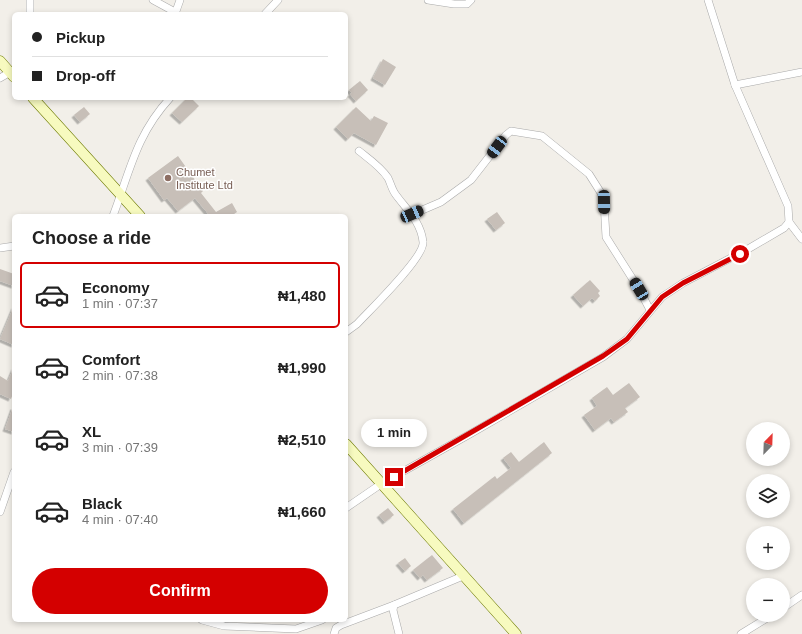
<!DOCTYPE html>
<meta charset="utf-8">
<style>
:root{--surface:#fff;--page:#f2f2f2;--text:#222;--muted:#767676;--line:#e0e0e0;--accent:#d40000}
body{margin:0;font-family:Helvetica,sans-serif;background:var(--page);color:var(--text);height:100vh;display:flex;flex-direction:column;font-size:15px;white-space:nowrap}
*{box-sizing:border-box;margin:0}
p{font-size:13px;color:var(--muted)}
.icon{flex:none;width:22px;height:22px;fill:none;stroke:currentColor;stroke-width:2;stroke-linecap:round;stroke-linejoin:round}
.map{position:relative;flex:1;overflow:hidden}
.side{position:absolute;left:12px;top:214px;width:336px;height:408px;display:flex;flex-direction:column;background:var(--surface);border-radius:6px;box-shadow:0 2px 6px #0003}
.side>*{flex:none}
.hud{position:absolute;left:12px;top:12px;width:336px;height:88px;border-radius:6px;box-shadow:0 2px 6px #0003;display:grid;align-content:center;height:88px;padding:0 20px;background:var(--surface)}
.needle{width:26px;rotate:23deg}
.controls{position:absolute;left:746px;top:422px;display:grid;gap:8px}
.controls a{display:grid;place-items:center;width:44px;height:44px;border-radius:50%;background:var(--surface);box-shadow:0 2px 6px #0003;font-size:20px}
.end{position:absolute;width:18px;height:18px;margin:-9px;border:5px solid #d40000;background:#fff;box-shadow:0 0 0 2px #fff}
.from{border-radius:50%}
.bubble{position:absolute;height:28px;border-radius:14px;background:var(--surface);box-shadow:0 2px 6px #0003;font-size:13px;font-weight:600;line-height:28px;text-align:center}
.car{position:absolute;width:12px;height:24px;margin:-12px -6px;border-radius:5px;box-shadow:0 0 3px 1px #0007;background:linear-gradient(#222 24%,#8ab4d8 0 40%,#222 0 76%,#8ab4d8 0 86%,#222 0)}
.hud b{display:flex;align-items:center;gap:14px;height:38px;font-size:15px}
.hud b+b{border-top:1px solid var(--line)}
.hud i{width:10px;height:10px;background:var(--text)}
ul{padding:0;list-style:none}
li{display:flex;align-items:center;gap:12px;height:66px;margin:0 8px 6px;padding:0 12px;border:2px solid transparent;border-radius:6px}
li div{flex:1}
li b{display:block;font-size:15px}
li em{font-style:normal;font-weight:600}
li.current{border-color:var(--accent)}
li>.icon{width:36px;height:36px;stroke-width:1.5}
h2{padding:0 20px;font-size:18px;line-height:48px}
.action{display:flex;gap:8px;margin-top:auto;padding:8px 20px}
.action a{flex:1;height:46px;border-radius:24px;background:var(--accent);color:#fff;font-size:16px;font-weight:600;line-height:46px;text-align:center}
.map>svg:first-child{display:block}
.building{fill:#c7bfb8;filter:url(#shadow)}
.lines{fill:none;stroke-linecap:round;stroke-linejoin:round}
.minor-casing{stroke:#a9a9a9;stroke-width:8}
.secondary-casing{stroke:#707d05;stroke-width:11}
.minor{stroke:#fff;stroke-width:7}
.secondary{stroke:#f7fabf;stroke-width:10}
.route{stroke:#d40000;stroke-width:5}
.education-dot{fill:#8d6e63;stroke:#fff;stroke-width:1.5}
.labels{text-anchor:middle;stroke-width:3;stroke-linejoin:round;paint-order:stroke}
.education-label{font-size:11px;fill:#785e54;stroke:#fff;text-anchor:start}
</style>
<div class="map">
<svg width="802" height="634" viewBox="0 0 802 634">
<defs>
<filter id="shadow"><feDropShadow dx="-2.5" dy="2.5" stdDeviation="0" flood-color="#0004"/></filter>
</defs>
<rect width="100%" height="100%" fill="#f2efe9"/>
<g class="building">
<polygon points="383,59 396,67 385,85 373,78"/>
<polygon points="360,81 368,90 356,101 350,94 352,93 349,90"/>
<polygon points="187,98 191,98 199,106 182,122 172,113"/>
<polygon points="84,107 90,114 80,122 74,115"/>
<polygon points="356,107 371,121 374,116 388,123 376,145 354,133 348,139 336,127"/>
<polygon points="178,156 203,191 201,193 216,212 232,203 237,212 234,214 235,216 210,216 195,198 178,211 167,198 164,200 148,178"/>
<polygon points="497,212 505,223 496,230 487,219"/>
<polygon points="0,269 14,274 14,286 0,281"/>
<polygon points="590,280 600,291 598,293 600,296 595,301 592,298 583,306 573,295"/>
<polygon points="14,306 14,345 0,339"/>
<polygon points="14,367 14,391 11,399 0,394 0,376 8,381"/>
<polygon points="629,383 640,397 625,408 628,412 614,422 611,418 595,430 584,415 597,406 592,398 607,387 613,395"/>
<polygon points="13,407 14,407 14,432 5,429"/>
<polygon points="544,442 552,453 464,523 453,509 495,476 497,479 511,468 503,458 511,452 519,462"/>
<polygon points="388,508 394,515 385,522 379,515"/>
<polygon points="432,555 443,568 427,580 423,575 420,578 413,570"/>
<polygon points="405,558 411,566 405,571 398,563"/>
</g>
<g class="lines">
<defs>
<g id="minor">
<polyline points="153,0 175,12"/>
<polyline points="428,0 454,4 467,4 471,0"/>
<polyline points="30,14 30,0"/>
<polyline points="175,14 180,0"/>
<polyline points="265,14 278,0"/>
<polyline points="0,78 12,71"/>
<polyline points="735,85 802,72"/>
<polyline points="413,214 441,202 471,180 506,135 511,131 542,136 589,174 601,193 604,202 606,237 639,289 650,310"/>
<path d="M113,216C130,171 136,135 170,98"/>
<polyline points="789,222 802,239"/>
<polyline points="0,248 14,246"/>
<path d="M346,332L357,324C369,311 425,257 423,242C421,222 407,210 396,195C392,190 391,184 388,178C381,167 369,159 359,151"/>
<polyline points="346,508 381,484 470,434 603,357 627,339 662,297 683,283 748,249 784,228 789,222 788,206 735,85 708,0"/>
<polyline points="0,512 14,472"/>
<polyline points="783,608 802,595"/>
<polyline points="202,620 224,626 296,629 322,620"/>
<polyline points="334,634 336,628 341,625 394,605"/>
<polyline points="399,634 393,610 394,605 463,576"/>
<polyline points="741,634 772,615"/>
</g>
<g id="secondary">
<polyline points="0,61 14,77"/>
<polyline points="33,98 140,216"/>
<polyline points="346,444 516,634"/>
</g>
</defs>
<use href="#minor" class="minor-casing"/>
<use href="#secondary" class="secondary-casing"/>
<use href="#minor" class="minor"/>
<use href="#secondary" class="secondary"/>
</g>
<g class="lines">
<polyline class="route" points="394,477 603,356 627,339 662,297 683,283 740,254"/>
</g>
<circle class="education-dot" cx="168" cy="178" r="4"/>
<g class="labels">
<g class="education-label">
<text x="176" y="176">Chumet<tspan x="176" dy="13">Institute Ltd</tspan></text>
</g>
</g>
</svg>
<div class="controls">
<a><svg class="needle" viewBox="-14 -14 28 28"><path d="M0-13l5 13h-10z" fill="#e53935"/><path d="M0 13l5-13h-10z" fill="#767676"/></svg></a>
<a><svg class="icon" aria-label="layers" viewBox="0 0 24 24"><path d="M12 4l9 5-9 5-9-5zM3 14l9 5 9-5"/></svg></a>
<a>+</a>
<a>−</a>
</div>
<i class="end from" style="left:740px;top:254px"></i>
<i class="end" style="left:394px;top:477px"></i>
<div class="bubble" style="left:361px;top:419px;width:66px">1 min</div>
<i class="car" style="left:497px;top:147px;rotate:217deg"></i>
<i class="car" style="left:604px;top:202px;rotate:179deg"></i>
<i class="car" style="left:412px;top:214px;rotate:67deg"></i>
<i class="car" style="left:639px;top:289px;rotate:329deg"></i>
<div class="hud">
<b><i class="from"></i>Pickup</b>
<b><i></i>Drop-off</b>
</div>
<section class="side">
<h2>Choose a ride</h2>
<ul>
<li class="current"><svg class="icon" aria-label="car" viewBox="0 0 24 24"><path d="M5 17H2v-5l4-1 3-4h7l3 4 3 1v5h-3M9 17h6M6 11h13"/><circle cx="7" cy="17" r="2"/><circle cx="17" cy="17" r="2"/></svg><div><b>Economy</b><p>1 min · 07:37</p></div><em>₦1,480</em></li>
<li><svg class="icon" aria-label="car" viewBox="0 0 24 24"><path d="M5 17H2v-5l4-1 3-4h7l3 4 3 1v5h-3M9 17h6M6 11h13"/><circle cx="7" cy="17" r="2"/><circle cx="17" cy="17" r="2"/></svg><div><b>Comfort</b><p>2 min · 07:38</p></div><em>₦1,990</em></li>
<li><svg class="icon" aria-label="car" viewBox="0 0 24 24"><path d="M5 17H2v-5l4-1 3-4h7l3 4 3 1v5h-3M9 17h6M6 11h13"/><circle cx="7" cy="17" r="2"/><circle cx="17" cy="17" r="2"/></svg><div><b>XL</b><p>3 min · 07:39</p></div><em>₦2,510</em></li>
<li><svg class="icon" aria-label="car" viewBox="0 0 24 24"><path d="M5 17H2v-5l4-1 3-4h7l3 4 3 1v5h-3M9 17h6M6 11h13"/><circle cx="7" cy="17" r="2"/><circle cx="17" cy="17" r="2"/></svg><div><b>Black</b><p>4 min · 07:40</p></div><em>₦1,660</em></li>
</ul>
<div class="action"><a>Confirm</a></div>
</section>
</div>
